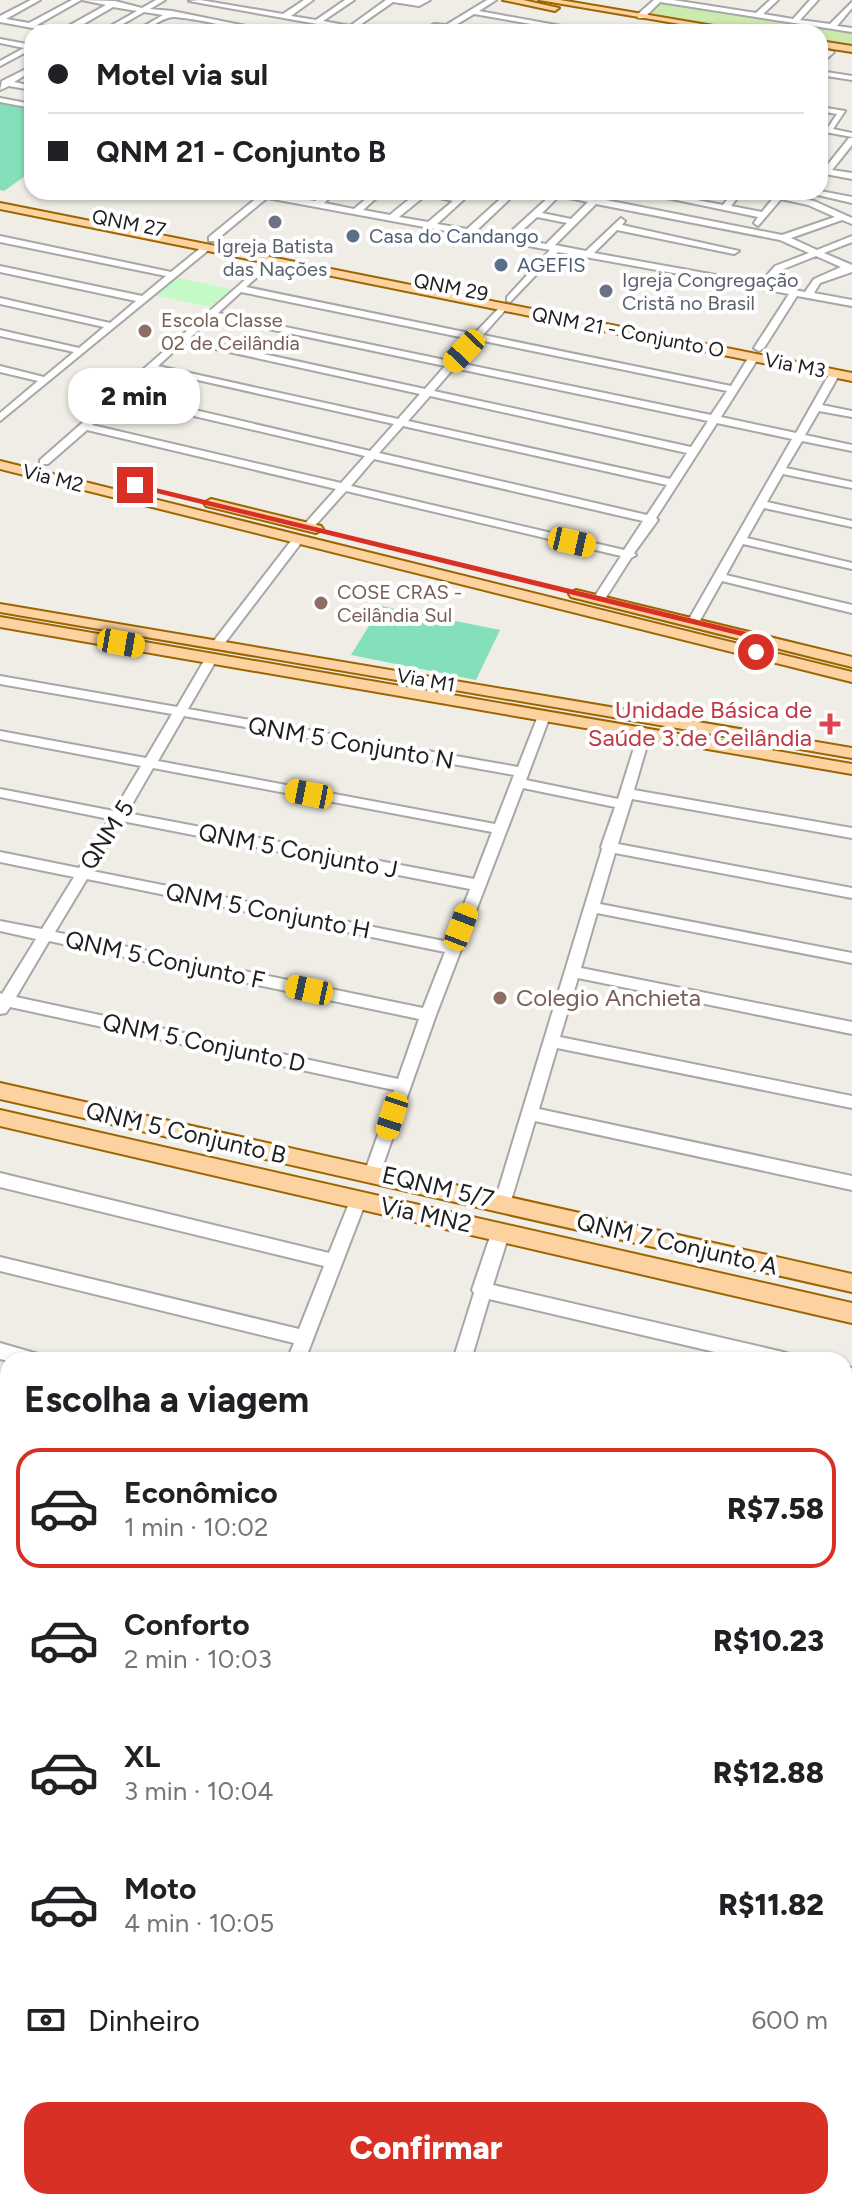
<!DOCTYPE html>
<html lang="pt">
<meta charset="utf-8">
<style>
:root{--surface:#fff;--page:#f2f2f2;--text:#202124;--muted:#757577;--line:#e0e0e0;--accent:#d93025}
body{margin:0;font-family:Figtree,sans-serif;background:var(--page);color:var(--text);height:100vh;display:flex;flex-direction:column;font-size:30px;white-space:nowrap}
*{box-sizing:border-box;margin:0}
p{font-size:26px;color:var(--muted)}
.icon{flex:none;width:44px;height:44px;fill:none;stroke:currentColor;stroke-width:2;stroke-linecap:round;stroke-linejoin:round}
.map{position:relative;flex:1;overflow:hidden}
.panel{position:absolute;left:0px;top:1352px;width:852px;height:858px;display:flex;flex-direction:column;background:var(--surface);border-radius:24px 24px 0 0;box-shadow:0 2px 6px #0004}
.panel>*{flex:none}
.guide{position:absolute;left:24px;top:24px;width:804px;height:176px;border-radius:24px;box-shadow:0 2px 6px #0004;display:grid;align-content:center;height:176px;padding:0 24px;background:var(--surface)}
.end{position:absolute;width:36px;height:36px;margin:-18px;border:10px solid #d93025;background:#fff;box-shadow:0 0 0 4px #fff}
.from{border-radius:50%}
.bubble{position:absolute;height:56px;border-radius:24px;background:var(--surface);box-shadow:0 2px 6px #0004;font-size:26px;font-weight:800;line-height:56px;text-align:center}
.car{position:absolute;width:24px;height:48px;margin:-24px -12px;border-radius:10px;box-shadow:0 0 6px 2px #0007;background:linear-gradient(#f5c518 24%,#345 0 40%,#f5c518 0 76%,#345 0 86%,#f5c518 0)}
.guide b{display:flex;align-items:center;gap:28px;height:76px;font-size:30px}
.guide b+b{border-top:2px solid var(--line)}
.guide i{width:20px;height:20px;background:var(--text)}
ul{padding:0;list-style:none}
li{display:flex;align-items:center;gap:24px;height:120px;margin:0 16px 12px;padding:0 8px;border:4px solid transparent;border-radius:24px}
li div{flex:1}
li b{display:block;font-size:30px}
li em{font-style:normal;font-weight:800}
li.selected{border-color:var(--accent)}
li>.icon{width:72px;height:72px;stroke-width:1.5}
h2{padding:0 24px;font-size:36px;line-height:96px}
.pay{display:flex;align-items:center;gap:20px;height:88px;padding:0 24px;font-size:30px}
.pay p{margin-inline-start:auto}
.primary-button{display:flex;gap:16px;margin-top:auto;padding:16px 24px}
.primary-button a{flex:1;height:92px;border-radius:24px;background:var(--accent);color:#fff;font-size:32px;font-weight:800;line-height:92px;text-align:center}
.map>svg:first-child{display:block}
.grass{fill:#cceaad}
.park{fill:#c4fac7}
.pitch{fill:#84dfbb}
.lines{fill:none;stroke-linecap:round;stroke-linejoin:round}
.minor-casing{stroke:#a7a7a7;stroke-width:4}
.major-casing{stroke:#9c6500;stroke-width:4}
.minor{fill:#fff;fill-rule:evenodd}
.major{fill:#fcd3a0;fill-rule:evenodd}
.rail{stroke:#6e6e6e;stroke-width:4;stroke-dasharray:22 22;stroke-linecap:butt}
.route{fill:#d93025}
.worship-dot{fill:#6b7280;stroke:#fff;stroke-width:3}
.service-dot{fill:#5c6f8a;stroke:#fff;stroke-width:3}
.education-dot{fill:#8d6e63;stroke:#fff;stroke-width:3}
.health-dot{fill:#e0444e;stroke:#fff;stroke-width:3}
.labels{text-anchor:middle;stroke-width:8;stroke-linejoin:round;paint-order:stroke}
.far-street-label{font-size:20px;fill:#202020;stroke:#fff}
.far-service-label{font-size:20px;fill:#4e5e75;stroke:#fff;text-anchor:start}
.far-worship-label{font-size:20px;fill:#5b616d;stroke:#fff}
.far-education-label{font-size:20px;fill:#785e54;stroke:#fff;text-anchor:start}
.health-label{font-size:24px;fill:#be3a42;stroke:#fff;text-anchor:end}
.street-label{font-size:24px;fill:#202020;stroke:#fff}
.education-label{font-size:24px;fill:#785e54;stroke:#fff;text-anchor:start}
</style>
<div class="map">
<svg width="852" height="2209" viewBox="0 0 852 2209">
<rect width="100%" height="100%" fill="#f0ede6"/>
<polygon class="grass" points="660,1 852,31 852,48 820,43 820,32 753,32 645,15"/>
<polygon class="park" points="174,277 232,289 210,307 152,295"/>
<g class="pitch">
<polygon points="0,102 32,108 32,171 4,191 0,190"/>
<polygon points="381,606 500,630 476,680 351,655"/>
</g>
<g class="lines">
<defs>
<g id="minor">
<path d="M31,0H40L6,19L29,23L72,0H81L37,25L63,29L106,5L82,0L115,1L142,8L156,0H165L150,9L172,11L276,32C241,32 209,20 175,17C161,16 150,32 134,32L163,15L144,12L109,32H100L137,11L113,7L70,32H54L0,22V16Z"/>
<polygon points="200,0 283,14 304,0 313,0 291,16 316,20 345,0 354,0 323,21 350,26 386,0 430,0 419,6 393,2 357,27 379,32 351,30 189,1"/>
<polygon points="487,0 496,0 479,11 594,32 577,32 474,14 454,26 479,32 438,28 431,32 422,32 434,24 446,25"/>
<polygon points="654,0 673,0 756,13 770,0 778,0 763,14 793,19 810,0 818,0 800,20 830,24 852,2 852,8 837,26 852,28 852,32 660,2 644,18 638,18 638,14"/>
<polygon points="0,39 32,45 32,49 0,66 0,61 24,48 0,43"/>
<polygon points="827,50 834,52 820,65 820,58"/>
<polygon points="32,66 32,71 14,82 32,86 32,90 9,86 0,90 2,81"/>
<polygon points="820,71 852,76 852,80 820,75"/>
<polygon points="0,98 32,104 32,108 0,102"/>
<polygon points="820,107 845,111 833,129 852,133 852,137 825,132 837,114 820,111"/>
<polygon points="849,138 852,138 852,145 832,170 852,173 852,179 820,173 820,167 825,168"/>
<polygon points="820,191 852,197 852,203 805,192"/>
<path d="M264,192L315,201L327,192H336L324,203L354,209L374,192H383L363,210L390,215C419,191 419,188 457,197L463,192H472L437,224L467,229L508,192H517L476,231L506,236L551,195L547,192H564L592,198L599,193L603,196L601,199L782,235L835,217L808,205L781,199L758,226L754,223L758,217L643,193L655,192L723,205L733,192H742L731,206L762,212L778,192H786L784,195L814,201L852,218V224L842,220L791,238L817,250L852,236V242L824,253L852,265V272L820,283L814,293L852,300V306L797,296L764,348L759,351L754,348L789,294L558,252L510,302L507,301V297L550,250L267,198L215,241H209V237ZM426,195L453,201L428,222L399,217ZM559,196L588,202L571,219L542,213ZM596,204L780,240L809,253L775,266L760,283L594,253L617,230L734,254L739,251L622,225L625,221L621,218L586,251L555,245ZM537,217L567,223L546,244L514,238ZM816,256L841,267L814,279L805,292L769,285L781,270Z"/>
<polygon points="0,236 171,272 203,246 211,248 0,421 0,413 38,381 0,372 0,366 44,377 74,352 0,336 0,330 79,348 104,327 0,304 0,298 110,323 136,301 0,272 0,266 142,296 166,276 0,242"/>
<path d="M270,258L273,259V263L246,287L474,334L503,304L508,307L483,335L731,386L750,355H758L759,357L721,417L796,433L831,371H839L840,373L822,405L852,411V417L819,411L805,435L852,445V451L802,441L786,468L852,482V488L783,474L767,502L852,521V527L764,508L747,538L852,563V569L743,544L726,575L852,605V613L722,581L698,624H690L688,621L792,439L717,423L656,518L658,520L634,553L636,555L631,558L603,602L599,603L593,599L621,556L346,491L312,529L308,530L302,527L336,489L87,430L48,464H40V460ZM241,292L470,339L450,361L218,313ZM212,317L445,366L425,389L190,338ZM479,340L727,391L711,415L459,363ZM184,342L420,394L398,419L158,366ZM454,368L708,421L691,447L434,391ZM153,370L394,424L370,451L126,394ZM430,396L687,453L670,479L408,421ZM121,399L365,456L341,483L92,425ZM403,426L667,485L647,515L379,453ZM374,459L643,521L624,550L351,486Z"/>
<polygon points="298,536 304,539 221,648 213,648 213,642 294,537"/>
<path d="M211,655L217,659L188,709L518,767L538,716L544,712L550,716L526,780L618,799L639,732L645,728L651,732L634,790L852,828V838L632,799L618,844L852,888V898L615,853L600,904L852,953V963L597,913L581,968L852,1022V1034L578,978L560,1037L852,1096V1108L557,1048L539,1109L852,1176V1190L535,1121L510,1204L508,1209L502,1211L496,1209L494,1204L602,849L601,847L615,807L523,788L436,1015L378,1179H366L364,1174L394,1090L10,1007L6,1013L0,1014V993L2,994L36,939L0,931V921L42,929L74,877L0,862V852L79,868L109,819L0,797V789L114,811L141,766L0,739V731L146,758L172,714L0,684V676L177,707L205,659ZM184,716L514,775L495,824L158,761ZM153,768L492,832L474,879L127,813ZM122,821L470,889L449,942L92,871ZM87,879L445,952L423,1008L55,932ZM49,941L419,1019L398,1079L16,997Z"/>
<polygon points="0,1173 329,1253 352,1196 358,1194 364,1196 366,1201 305,1360 287,1360 294,1343 0,1271 0,1257 299,1329 324,1266 0,1187"/>
<polygon points="501,1224 507,1226 510,1231 493,1285 783,1352 789,1354 792,1360 749,1360 489,1299 471,1360 453,1360 474,1293 472,1290 492,1231 495,1226"/>
<polygon points="0,1343 38,1354 41,1360 8,1361 0,1359"/>
<polygon points="844,1366 852,1368 852,1384 844,1382"/>
<polygon points="0,1438 8,1440 8,1458 0,1456"/>
<polygon points="844,1454 852,1456 852,1474 844,1472"/>
<polygon points="0,1545 8,1547 8,1565 0,1563"/>
<polygon points="844,1553 852,1555 852,1573 844,1571"/>
<polygon points="844,1657 852,1659 852,1679 844,1677"/>
<polygon points="0,1659 8,1661 8,1681 0,1679"/>
<polygon points="844,1774 852,1776 852,1798 844,1796"/>
<polygon points="0,1785 8,1787 8,1809 0,1807"/>
<polygon points="844,1899 852,1902 852,1924 844,1921"/>
<polygon points="0,1922 8,1924 8,1946 0,1944"/>
<polygon points="0,2033 8,2036 8,2060 0,2057"/>
<polygon points="844,2037 852,2040 852,2064 844,2061"/>
<polygon points="0,2062 8,2065 8,2089 0,2086"/>
<polygon points="844,2190 852,2193 852,2209 834,2209 832,2202 844,2202"/>
<polygon points="92,2202 116,2202 114,2209 90,2209"/>
<polygon points="410,2202 459,2202 457,2209 412,2209"/>
</g>
<g id="major">
<polygon points="503,0 523,0 559,8 555,11"/>
<polygon points="539,0 560,0 749,32 727,32"/>
<polygon points="820,41 852,46 852,52 820,47"/>
<polygon points="0,203 852,373 852,381 0,209"/>
<polygon points="0,461 852,672 852,682 0,469"/>
<polygon points="211,499 321,526 323,529 316,533 206,506 204,503"/>
<polygon points="576,590 852,657 852,667 571,597 569,594"/>
<polygon points="0,604 852,748 852,758 0,612"/>
<polygon points="0,617 852,764 852,774 0,627"/>
<polygon points="0,1083 852,1274 852,1292 0,1099"/>
<polygon points="0,1110 852,1303 852,1323 0,1126"/>
<polygon points="64,2202 96,2202 94,2209 62,2209"/>
<polygon points="445,2202 494,2202 497,2209 448,2209"/>
</g>
</defs>
<use href="#minor" class="minor-casing"/>
<use href="#major" class="major-casing"/>
<use href="#minor" class="minor"/>
<use href="#major" class="major"/>
<g class="rail">
<polyline points="0,2099 8,2101"/>
<polyline points="0,2113 8,2116"/>
<polyline points="0,2126 8,2129"/>
<polyline points="217,2202 238,2209"/>
<polyline points="286,2202 318,2209"/>
</g>
</g>
<polygon class="route" points="135,483 763,636 768,639 756,655 751,652 758,640 132,487"/>
<g class="worship-dot">
<circle cx="275" cy="222" r="8"/>
<circle cx="606" cy="291" r="8"/>
</g>
<g class="service-dot">
<circle cx="353" cy="236" r="8"/>
<circle cx="501" cy="265" r="8"/>
</g>
<g class="education-dot">
<circle cx="145" cy="331" r="8"/>
<circle cx="321" cy="603" r="8"/>
<circle cx="500" cy="998" r="8"/>
</g>
<path class="health-dot" d="M826 712h8v8h8v8h-8v8h-8v-8h-8v-8h8z"/>
<g class="labels">
<g class="far-street-label">
<text transform="translate(129 223) rotate(11)" y="7">QNM 27</text>
<text transform="translate(451 287) rotate(11)" y="7">QNM 29</text>
<text transform="translate(628 332) rotate(11)" y="7">QNM 21 - Conjunto O</text>
<text transform="translate(795 365) rotate(11)" y="7">Via M3</text>
<text transform="translate(53 478) rotate(14)" y="7">Via M2</text>
<text transform="translate(426 680) rotate(10)" y="7">Via M1</text>
</g>
<g class="far-service-label">
<text x="369" y="243">Casa do Candango</text>
<text x="517" y="272">AGEFIS</text>
</g>
<g class="far-worship-label">
<text x="275" y="253">Igreja Batista<tspan x="275" dy="23">das Nações</tspan></text>
<text x="622" y="287" text-anchor="start">Igreja Congregação<tspan x="622" dy="23">Cristã no Brasil</tspan></text>
</g>
<g class="far-education-label">
<text x="161" y="327">Escola Classe<tspan x="161" dy="23">02 de Ceilândia</tspan></text>
<text x="337" y="599">COSE CRAS -<tspan x="337" dy="23">Ceilândia Sul</tspan></text>
</g>
<g class="health-label">
<text x="812" y="718">Unidade Básica de<tspan x="812" dy="28">Saúde 3 de Ceilândia</tspan></text>
</g>
<g class="street-label">
<text transform="translate(351 743) rotate(10)" y="8">QNM 5 Conjunto N</text>
<text transform="translate(107 835) rotate(-57)" y="8">QNM 5</text>
<text transform="translate(298 851) rotate(11)" y="8">QNM 5 Conjunto J</text>
<text transform="translate(268 911) rotate(11)" y="8">QNM 5 Conjunto H</text>
<text transform="translate(165 960) rotate(12)" y="8">QNM 5 Conjunto F</text>
<text transform="translate(204 1043) rotate(12)" y="8">QNM 5 Conjunto D</text>
<text transform="translate(186 1133) rotate(13)" y="8">QNM 5 Conjunto B</text>
<text transform="translate(438 1187) rotate(13)" y="8">EQNM 5/7</text>
<text transform="translate(426 1215) rotate(12)" y="8">Via MN2</text>
<text transform="translate(677 1244) rotate(13)" y="8">QNM 7 Conjunto A</text>
</g>
<g class="education-label">
<text x="516" y="1006">Colegio Anchieta</text>
</g>
</g>
</svg>
<i class="end from" style="left:756px;top:652px"></i>
<i class="end" style="left:135px;top:485px"></i>
<div class="bubble" style="left:68px;top:368px;width:132px">2 min</div>
<i class="car" style="left:464px;top:351px;rotate:223deg"></i>
<i class="car" style="left:572px;top:542px;rotate:103deg"></i>
<i class="car" style="left:121px;top:643px;rotate:100deg"></i>
<i class="car" style="left:309px;top:794px;rotate:281deg"></i>
<i class="car" style="left:461px;top:927px;rotate:21deg"></i>
<i class="car" style="left:309px;top:990px;rotate:282deg"></i>
<i class="car" style="left:392px;top:1116px;rotate:198deg"></i>
<div class="guide">
<b><i class="from"></i>Motel via sul</b>
<b><i></i>QNM 21 - Conjunto B</b>
</div>
<section class="panel">
<h2>Escolha a viagem</h2>
<ul>
<li class="selected"><svg class="icon" aria-label="car" viewBox="0 0 24 24"><path d="M5 17H2v-5l4-1 3-4h7l3 4 3 1v5h-3M9 17h6M6 11h13"/><circle cx="7" cy="17" r="2"/><circle cx="17" cy="17" r="2"/></svg><div><b>Econômico</b><p>1 min · 10:02</p></div><em>R$7.58</em></li>
<li><svg class="icon" aria-label="car" viewBox="0 0 24 24"><path d="M5 17H2v-5l4-1 3-4h7l3 4 3 1v5h-3M9 17h6M6 11h13"/><circle cx="7" cy="17" r="2"/><circle cx="17" cy="17" r="2"/></svg><div><b>Conforto</b><p>2 min · 10:03</p></div><em>R$10.23</em></li>
<li><svg class="icon" aria-label="car" viewBox="0 0 24 24"><path d="M5 17H2v-5l4-1 3-4h7l3 4 3 1v5h-3M9 17h6M6 11h13"/><circle cx="7" cy="17" r="2"/><circle cx="17" cy="17" r="2"/></svg><div><b>XL</b><p>3 min · 10:04</p></div><em>R$12.88</em></li>
<li><svg class="icon" aria-label="car" viewBox="0 0 24 24"><path d="M5 17H2v-5l4-1 3-4h7l3 4 3 1v5h-3M9 17h6M6 11h13"/><circle cx="7" cy="17" r="2"/><circle cx="17" cy="17" r="2"/></svg><div><b>Moto</b><p>4 min · 10:05</p></div><em>R$11.82</em></li>
</ul>
<div class="pay"><svg class="icon" aria-label="cash" viewBox="0 0 24 24"><path d="M3 7h18v10H3z"/><circle cx="12" cy="12" r="2"/></svg>Dinheiro<p>600 m</p></div>
<div class="primary-button"><a>Confirmar</a></div>
</section>
</div>
